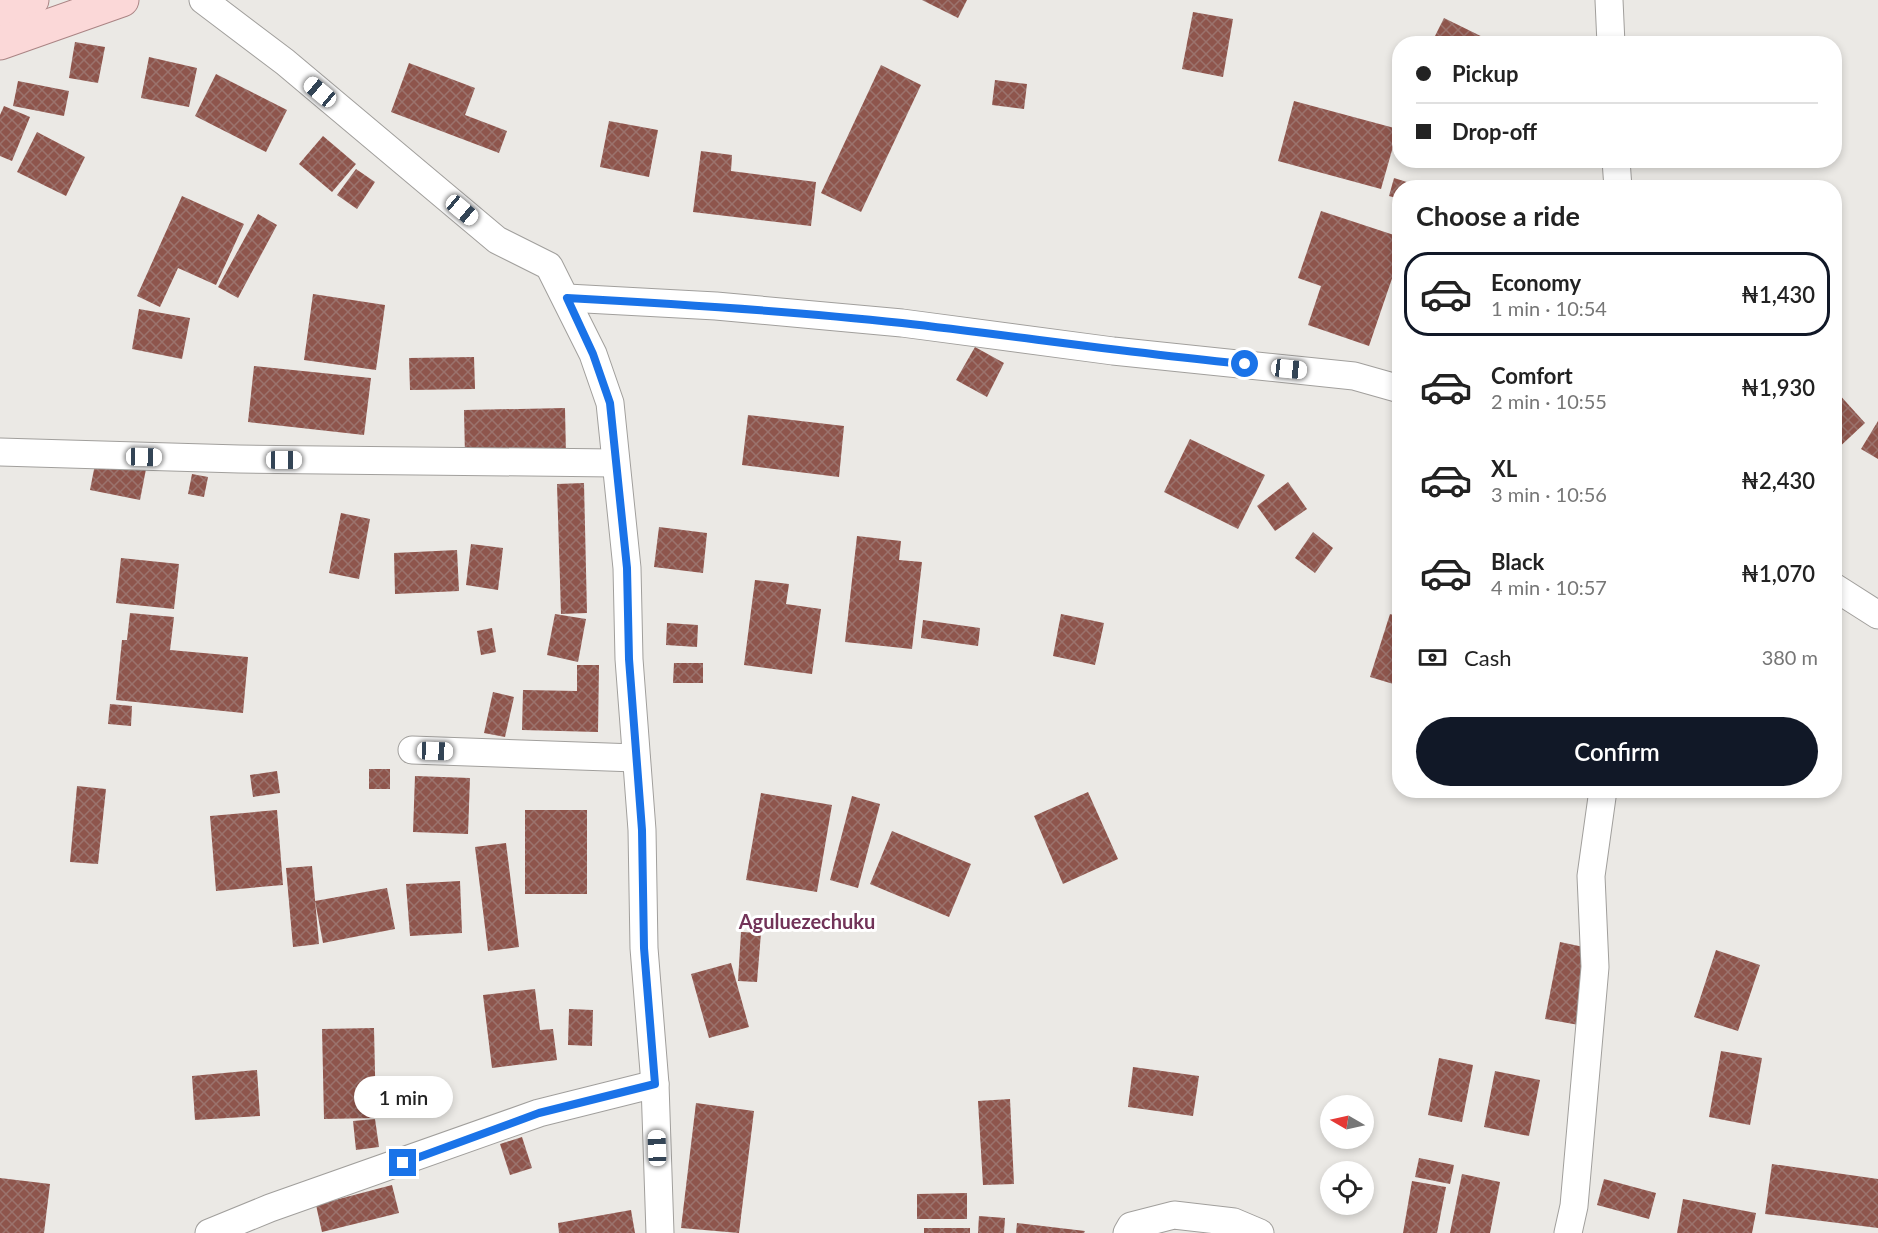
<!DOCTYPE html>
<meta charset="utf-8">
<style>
:root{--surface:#fff;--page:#f2f2f2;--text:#222;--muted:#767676;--line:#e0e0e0;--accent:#111827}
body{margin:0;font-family:Lato,sans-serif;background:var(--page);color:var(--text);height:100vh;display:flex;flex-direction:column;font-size:22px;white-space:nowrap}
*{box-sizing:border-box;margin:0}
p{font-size:20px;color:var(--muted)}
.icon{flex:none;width:33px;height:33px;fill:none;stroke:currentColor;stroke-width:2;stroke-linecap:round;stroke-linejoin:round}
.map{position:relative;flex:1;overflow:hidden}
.side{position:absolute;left:1392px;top:180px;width:450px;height:618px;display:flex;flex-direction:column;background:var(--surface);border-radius:24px;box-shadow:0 3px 9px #0003}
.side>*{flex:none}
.top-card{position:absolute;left:1392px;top:36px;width:450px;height:132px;border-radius:24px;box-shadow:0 3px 9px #0003;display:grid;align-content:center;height:132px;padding:0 24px;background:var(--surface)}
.needle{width:39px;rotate:279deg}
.controls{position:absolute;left:1320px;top:1095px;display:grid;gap:12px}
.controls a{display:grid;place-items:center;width:54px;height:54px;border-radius:50%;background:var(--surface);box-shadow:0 3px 9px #0003;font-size:30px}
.end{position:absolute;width:27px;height:27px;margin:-14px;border:8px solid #1a73e8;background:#fff;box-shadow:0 0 0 3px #fff}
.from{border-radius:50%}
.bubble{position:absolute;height:42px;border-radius:21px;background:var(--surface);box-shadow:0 3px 9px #0003;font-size:20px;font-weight:600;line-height:42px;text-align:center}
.car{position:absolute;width:18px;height:36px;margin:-18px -9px;border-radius:8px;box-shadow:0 0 4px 2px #0007;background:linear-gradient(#fff 24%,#345 0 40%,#fff 0 76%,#345 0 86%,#fff 0)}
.top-card b{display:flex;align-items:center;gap:21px;height:57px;font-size:22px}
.top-card b+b{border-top:2px solid var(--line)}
.top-card i{width:15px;height:15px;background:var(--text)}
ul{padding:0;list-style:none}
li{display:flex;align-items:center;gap:18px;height:84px;margin:0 12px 9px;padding:0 12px;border:3px solid transparent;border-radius:24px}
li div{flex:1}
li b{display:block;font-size:22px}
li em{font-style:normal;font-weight:600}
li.selected{border-color:var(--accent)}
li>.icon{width:54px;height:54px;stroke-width:1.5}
h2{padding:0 24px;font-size:27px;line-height:72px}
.pay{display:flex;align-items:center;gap:15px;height:66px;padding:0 24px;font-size:22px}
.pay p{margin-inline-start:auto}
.cta{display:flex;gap:12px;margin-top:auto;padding:12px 24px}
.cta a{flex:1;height:69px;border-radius:36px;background:var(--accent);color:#fff;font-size:24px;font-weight:600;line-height:69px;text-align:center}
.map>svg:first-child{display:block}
.building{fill:url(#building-cross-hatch)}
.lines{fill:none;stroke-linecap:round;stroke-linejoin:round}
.minor-casing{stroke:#a19f9c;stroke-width:29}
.primary-casing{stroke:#aa8484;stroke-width:35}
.minor{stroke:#fff;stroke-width:27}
.primary{stroke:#fbd8d8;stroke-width:33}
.route{stroke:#1a73e8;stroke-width:8}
.labels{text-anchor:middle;stroke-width:6;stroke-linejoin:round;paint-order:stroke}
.quarter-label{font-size:20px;font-weight:bold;fill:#723358;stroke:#fff}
</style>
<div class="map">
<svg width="1878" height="1233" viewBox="0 0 1878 1233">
<defs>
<pattern id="building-cross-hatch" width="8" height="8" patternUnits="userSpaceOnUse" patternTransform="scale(1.5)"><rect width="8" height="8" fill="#8e554c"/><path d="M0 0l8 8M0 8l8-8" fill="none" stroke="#9b736d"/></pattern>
</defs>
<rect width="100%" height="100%" fill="#ebe9e5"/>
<g class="building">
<polygon points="922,0 967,0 958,18"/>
<polygon points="1193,12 1233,19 1223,77 1182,69"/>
<polygon points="1444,18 1497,44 1431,44"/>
<polygon points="75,42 105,47 98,83 69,78"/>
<polygon points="149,57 197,68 189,107 141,98"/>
<polygon points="409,63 475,88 465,115 507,131 499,153 391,112"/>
<polygon points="881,65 921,85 861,212 821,193"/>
<polygon points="216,74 287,110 266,152 195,116"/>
<polygon points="995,80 1027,84 1024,109 992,105"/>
<polygon points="18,81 69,91 64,116 13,106"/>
<polygon points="1294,101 1398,129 1381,189 1278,161"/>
<polygon points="4,106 30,117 12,161 0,156 0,115"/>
<polygon points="609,121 658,130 649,177 600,167"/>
<polygon points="37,132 85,157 66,196 17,172"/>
<polygon points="323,136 356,164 332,192 299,164"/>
<polygon points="701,151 732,155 731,171 816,182 811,226 693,212"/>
<polygon points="356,169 375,182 357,209 337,195"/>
<polygon points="1394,178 1423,187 1423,188 1400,188 1400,199 1389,196"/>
<polygon points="182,196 244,224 216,285 178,268 160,307 137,296"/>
<polygon points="1321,211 1400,237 1400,255 1369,346 1308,325 1321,286 1298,278"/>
<polygon points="258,214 277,225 238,298 218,287"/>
<polygon points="313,294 385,305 376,370 304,360"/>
<polygon points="139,309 190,318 182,359 132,349"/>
<polygon points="975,347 1004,363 987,397 956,380"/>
<polygon points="474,357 475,389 410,390 409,358"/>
<polygon points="254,366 371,378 364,435 248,422"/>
<polygon points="1837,392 1865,423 1834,452 1834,394"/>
<polygon points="565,408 566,455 465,456 464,410"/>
<polygon points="748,415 844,426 839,477 742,465"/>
<polygon points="1878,421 1878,459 1861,449"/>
<polygon points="1190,439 1265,475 1238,529 1164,492"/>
<polygon points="96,459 146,469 140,500 90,490"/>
<polygon points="192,474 208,477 204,497 188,494"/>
<polygon points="1288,482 1307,509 1275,531 1257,506"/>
<polygon points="584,483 587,613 561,614 557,484"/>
<polygon points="341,513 370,519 359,579 329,573"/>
<polygon points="659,527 707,533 703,573 654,567"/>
<polygon points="1313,532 1333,548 1315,573 1295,558"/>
<polygon points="857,536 901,541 899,560 922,562 912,649 845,642"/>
<polygon points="471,544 503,548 498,590 466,585"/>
<polygon points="457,550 459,591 395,594 394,553"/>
<polygon points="121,558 179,564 174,609 116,603"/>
<polygon points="755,580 789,584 786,604 821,609 812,674 744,665"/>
<polygon points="130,613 174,617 170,650 248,657 243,713 116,700 122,640 127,640"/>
<polygon points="555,614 586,619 578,662 547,655"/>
<polygon points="1061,614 1104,623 1095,665 1053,656"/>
<polygon points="1390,614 1400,617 1400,686 1370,677"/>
<polygon points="923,620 980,628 978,646 921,638"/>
<polygon points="667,623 698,625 697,647 666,645"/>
<polygon points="492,628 496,652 481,655 477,631"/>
<polygon points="674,663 703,663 703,683 673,683"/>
<polygon points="577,665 599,665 598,732 522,730 523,690 577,691"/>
<polygon points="493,692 514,697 505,737 484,733"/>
<polygon points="110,704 132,706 131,726 108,724"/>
<rect x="369" y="769" width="21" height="20"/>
<polygon points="277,771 280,793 253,797 250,775"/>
<polygon points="415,776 470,778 468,834 413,832"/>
<polygon points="77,786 106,789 98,864 70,862"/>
<polygon points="1088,792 1118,859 1063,884 1034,816"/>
<polygon points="761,793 832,805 817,892 746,880"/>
<polygon points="852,796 880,804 858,888 830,880"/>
<polygon points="277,810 283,885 216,891 210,816"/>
<rect x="525" y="810" width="62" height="84"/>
<polygon points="892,831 971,864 949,917 870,884"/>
<polygon points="506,843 519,947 488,951 475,847"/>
<polygon points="312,866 319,944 293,947 286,868"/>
<polygon points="460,881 462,933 410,936 406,884"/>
<polygon points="387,888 395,929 323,943 315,901"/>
<polygon points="741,932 761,933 757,982 738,981"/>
<polygon points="1560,942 1593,949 1579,1025 1545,1019"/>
<polygon points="1716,950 1760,965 1738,1031 1694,1017"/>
<polygon points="731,963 749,1027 709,1038 691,974"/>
<polygon points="535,989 540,1030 553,1029 557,1060 492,1068 483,995"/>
<polygon points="569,1009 593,1010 592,1046 568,1045"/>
<polygon points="374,1028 376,1118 324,1119 322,1029"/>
<polygon points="1721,1051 1762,1058 1750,1125 1709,1117"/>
<polygon points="1439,1058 1473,1065 1462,1122 1428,1115"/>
<polygon points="1133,1067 1199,1076 1193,1116 1128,1107"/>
<polygon points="257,1070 260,1116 195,1120 192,1076"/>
<polygon points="1495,1071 1540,1080 1529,1136 1484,1127"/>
<polygon points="1010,1099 1014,1184 983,1185 978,1101"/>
<polygon points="696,1103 754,1111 739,1233 681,1228"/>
<polygon points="375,1119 379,1147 356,1150 353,1121"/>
<polygon points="522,1137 532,1168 510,1175 500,1144"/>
<polygon points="1419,1158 1454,1165 1450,1184 1415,1177"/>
<polygon points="1772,1164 1878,1179 1878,1228 1765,1214"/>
<polygon points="1462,1174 1500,1182 1490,1233 1450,1233"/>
<polygon points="0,1178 50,1184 44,1233 0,1233"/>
<polygon points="1604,1179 1656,1193 1649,1219 1597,1205"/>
<polygon points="1412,1181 1446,1187 1437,1233 1403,1233"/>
<polygon points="392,1185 399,1213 322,1232 316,1205"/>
<polygon points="967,1193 967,1219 917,1219 917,1194"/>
<polygon points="1683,1199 1756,1213 1752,1233 1677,1233"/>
<polygon points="631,1210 635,1233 559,1233 558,1223"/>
<polygon points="979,1216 1005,1218 1004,1233 978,1233"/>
<polygon points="1017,1223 1085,1231 1084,1233 1016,1233"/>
<rect x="924" y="1228" width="46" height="5"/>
</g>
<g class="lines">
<defs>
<g id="minor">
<polyline points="203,0 285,62 497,240 549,266 593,354 610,403 627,568 629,659 642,830 644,948 655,1084 660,1233"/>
<polyline points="1609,0 1611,44"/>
<polyline points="1616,160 1618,188"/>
<polyline points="567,298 716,306 902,323 1113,351 1354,376 1400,389"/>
<polyline points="0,452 239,459 614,463"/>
<polyline points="1834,587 1878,615"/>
<polyline points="412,750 636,758"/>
<polyline points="209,1233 270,1208 539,1113 655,1084"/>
<polyline points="1127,1233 1131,1226 1174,1215 1234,1222 1260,1233"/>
<polyline points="1568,1233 1574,1206 1595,967 1591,876 1603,790"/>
</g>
<g id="primary">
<polyline points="0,10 32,0"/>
<polyline points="0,43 122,0"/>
</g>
</defs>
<use href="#minor" class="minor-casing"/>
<use href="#primary" class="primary-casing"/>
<use href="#minor" class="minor"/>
<use href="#primary" class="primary"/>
</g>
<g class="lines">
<path class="route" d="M403,1163L539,1113L655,1084L644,948L642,830L629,659L627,568L610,403L593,354L567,298C679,304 791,311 902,323C1016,336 1130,353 1245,364"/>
</g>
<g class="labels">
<g class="quarter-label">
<text x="807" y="929">Aguluezechuku</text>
</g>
</g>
</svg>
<div class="controls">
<a><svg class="needle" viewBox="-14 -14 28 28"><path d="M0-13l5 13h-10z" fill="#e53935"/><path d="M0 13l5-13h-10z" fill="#767676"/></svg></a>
<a><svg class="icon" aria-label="locate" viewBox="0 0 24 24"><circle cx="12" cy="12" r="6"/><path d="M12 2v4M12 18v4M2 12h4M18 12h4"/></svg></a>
</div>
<i class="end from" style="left:1245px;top:364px"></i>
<i class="end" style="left:403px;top:1163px"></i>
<div class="bubble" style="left:354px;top:1076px;width:99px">1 min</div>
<i class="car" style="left:320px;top:92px;rotate:310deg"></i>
<i class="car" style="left:462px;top:210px;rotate:130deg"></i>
<i class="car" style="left:1289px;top:369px;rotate:96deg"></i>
<i class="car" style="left:144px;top:457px;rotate:91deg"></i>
<i class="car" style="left:284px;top:460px;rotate:90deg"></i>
<i class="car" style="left:435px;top:751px;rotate:92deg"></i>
<i class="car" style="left:657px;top:1148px;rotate:358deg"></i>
<div class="top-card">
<b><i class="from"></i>Pickup</b>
<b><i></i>Drop-off</b>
</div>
<section class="side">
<h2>Choose a ride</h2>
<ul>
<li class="selected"><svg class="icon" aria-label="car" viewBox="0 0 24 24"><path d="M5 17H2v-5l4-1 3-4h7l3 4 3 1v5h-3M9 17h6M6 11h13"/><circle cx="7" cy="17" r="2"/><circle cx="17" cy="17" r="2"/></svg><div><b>Economy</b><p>1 min · 10:54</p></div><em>₦1,430</em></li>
<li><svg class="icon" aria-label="car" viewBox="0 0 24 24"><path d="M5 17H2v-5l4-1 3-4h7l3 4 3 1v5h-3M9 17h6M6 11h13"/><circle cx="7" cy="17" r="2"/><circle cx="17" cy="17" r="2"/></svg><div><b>Comfort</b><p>2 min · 10:55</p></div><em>₦1,930</em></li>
<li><svg class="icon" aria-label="car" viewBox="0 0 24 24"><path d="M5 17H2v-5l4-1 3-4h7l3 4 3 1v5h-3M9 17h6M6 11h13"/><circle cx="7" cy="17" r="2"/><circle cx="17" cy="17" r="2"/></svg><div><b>XL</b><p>3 min · 10:56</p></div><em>₦2,430</em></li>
<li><svg class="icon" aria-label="car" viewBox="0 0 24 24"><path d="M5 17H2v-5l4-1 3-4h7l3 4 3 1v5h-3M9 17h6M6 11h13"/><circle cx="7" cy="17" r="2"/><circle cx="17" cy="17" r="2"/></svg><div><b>Black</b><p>4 min · 10:57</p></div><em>₦1,070</em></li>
</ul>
<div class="pay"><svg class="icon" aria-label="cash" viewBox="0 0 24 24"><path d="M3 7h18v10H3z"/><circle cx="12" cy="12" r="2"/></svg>Cash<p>380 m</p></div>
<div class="cta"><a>Confirm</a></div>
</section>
</div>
